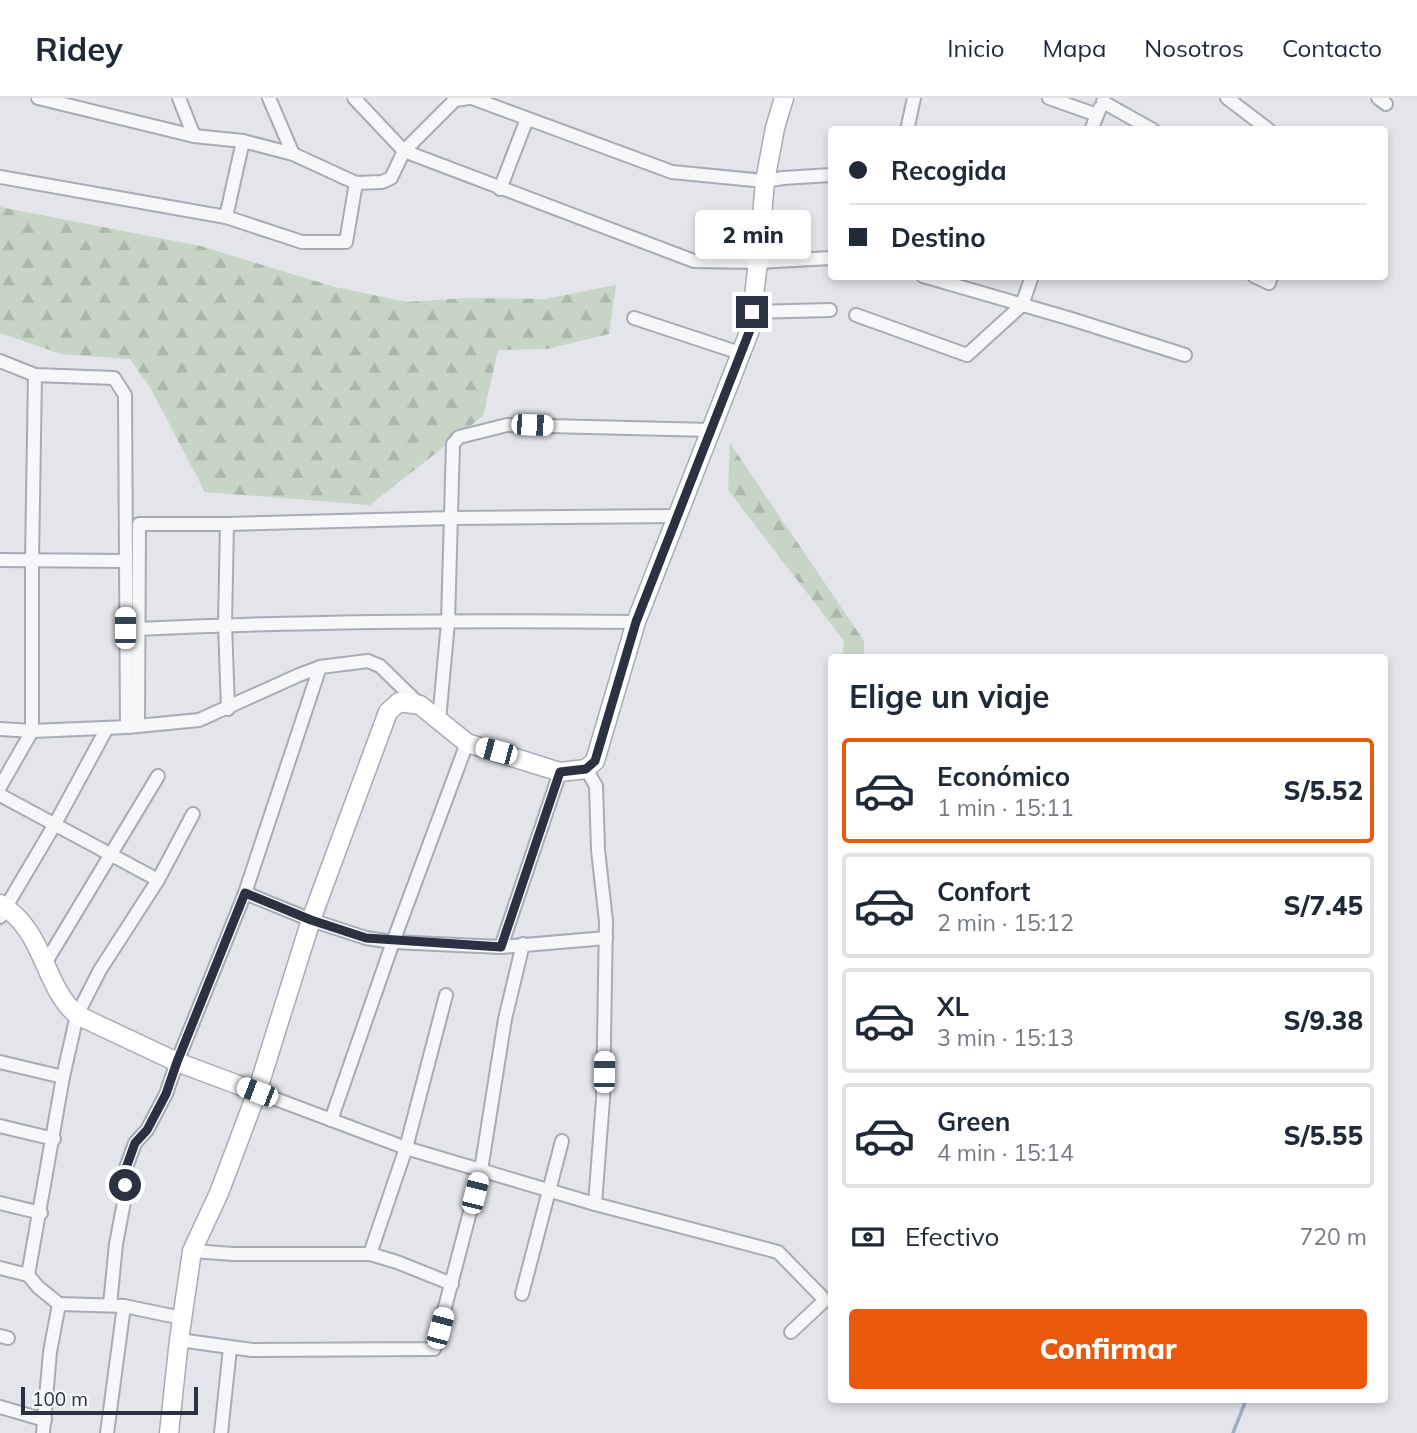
<!DOCTYPE html>
<html lang="es">
<meta charset="utf-8">
<style>
:root{--surface:#fff;--page:#f2f2f3;--text:#1f2937;--muted:#747a83;--line:#e0e1e3;--accent:#ea580c}
body{margin:0;font-family:Mulish,sans-serif;background:var(--page);color:var(--text);height:100vh;display:flex;flex-direction:column;font-size:26px;white-space:nowrap}
*{box-sizing:border-box;margin:0}
p{font-size:23px;color:var(--muted)}
.icon{flex:none;width:38px;height:38px;fill:none;stroke:currentColor;stroke-width:2;stroke-linecap:round;stroke-linejoin:round}
.map{position:relative;flex:1;overflow:hidden}
.panel{position:absolute;left:828px;top:556px;width:560px;height:749px;display:flex;flex-direction:column;background:var(--surface);border-radius:7px;box-shadow:0 4px 10px #0003}
.panel>*{flex:none}
.guide{position:absolute;left:828px;top:28px;width:560px;height:154px;border-radius:7px;box-shadow:0 4px 10px #0003;display:grid;align-content:center;height:154px;padding:0 21px;background:var(--surface)}
.scale{position:absolute;left:21px;bottom:18px;width:177px;box-sizing:border-box;padding-left:7px;border:4px solid #2c3043;border-top:0;font-size:19px;line-height:24px;white-space:nowrap;color:#2c3043;-webkit-text-stroke:5px #f3f5f8;paint-order:stroke}
.end{position:absolute;width:32px;height:32px;margin:-16px;border:9px solid #2c3043;background:#fff;box-shadow:0 0 0 4px #fff}
.from{border-radius:50%}
.bubble{position:absolute;height:49px;border-radius:7px;background:var(--surface);box-shadow:0 4px 10px #0003;font-size:23px;font-weight:800;line-height:49px;text-align:center}
.car{position:absolute;width:21px;height:42px;margin:-21px -10px;border-radius:9px;box-shadow:0 0 5px 2px #0007;background:linear-gradient(#fff 24%,#345 0 40%,#fff 0 76%,#345 0 86%,#fff 0)}
.guide b{display:flex;align-items:center;gap:24px;height:66px;font-size:26px}
.guide b+b{border-top:2px solid var(--line)}
.guide i{width:18px;height:18px;background:var(--text)}
ul{padding:0;list-style:none}
li{display:flex;align-items:center;gap:21px;height:105px;margin:0 14px 10px;padding:0 7px;border:4px solid var(--line);border-radius:7px}
li div{flex:1}
li b{display:block;font-size:26px}
li em{font-style:normal;font-weight:800}
li.on{border-color:var(--accent)}
li>.icon{width:63px;height:63px;stroke-width:1.5}
h2{padding:0 21px;font-size:32px;line-height:84px}
.pay{display:flex;align-items:center;gap:18px;height:77px;padding:0 21px;font-size:26px}
.pay p{margin-inline-start:auto}
.action{display:flex;gap:14px;margin-top:auto;padding:14px 21px}
.action a{flex:1;height:80px;border-radius:7px;background:var(--accent);color:#fff;font-size:28px;font-weight:800;line-height:80px;text-align:center}
header{display:flex;align-items:center;gap:42px;box-sizing:border-box;height:98px;padding:0 35px;background:var(--surface);border-bottom:2px solid var(--line)}
header strong{font-size:33px}
nav{display:flex;gap:38px;margin-inline-start:auto;font-size:24px}
.map>svg:first-child{display:block}
.forest{fill:url(#forest-firs)}
.lines{fill:none;stroke-linecap:round;stroke-linejoin:round}
.stream{stroke:#a0aec9;stroke-width:3.5}
.street-casing{stroke:#a8abb5;stroke-width:16}
.secondary-casing{stroke:#a8abb5;stroke-width:21}
.street{stroke:#f6f7f9;stroke-width:12}
.secondary{stroke:#fff;stroke-width:18}
.route{stroke:#2c3043;stroke-width:9}
</style>
<header>
<strong>Ridey</strong>
<nav><a>Inicio</a><a>Mapa</a><a>Nosotros</a><a>Contacto</a></nav>
</header>
<div class="map">
<svg width="1417" height="1335" viewBox="0 0 1417 1335">
<defs>
<pattern id="forest-firs" width="22" height="20" patternUnits="userSpaceOnUse" patternTransform="scale(1.75)"><rect width="22" height="20" fill="#c6d5c5"/><path d="M5 1l3.5 6h-7zM16 11l3.5 6h-7z" fill="#aab7aa"/></pattern>
</defs>
<rect width="100%" height="100%" fill="#e3e5eb"/>
<g class="forest">
<polygon points="0,109 200,148 335,189 407,204 465,200 545,201 616,187 609,236 547,251 498,252 483,318 370,407 205,394 150,289 130,261 61,256 0,235"/>
<polygon points="730,345 864,543 864,560 842,560 844,543 728,392"/>
</g>
<g class="lines">
<polyline class="stream" points="1233,1335 1246,1302"/>
<defs>
<g id="street">
<polyline points="38,0 194,38 243,43 293,56 356,85 382,84 391,80 404,53 694,163 758,164 831,160"/>
<polyline points="179,0 194,38"/>
<polyline points="269,0 293,56"/>
<polyline points="354,0 404,53 455,2 469,0"/>
<polyline points="472,0 672,74 765,83 783,80 831,77"/>
<polyline points="1049,0 1097,17"/>
<polyline points="1227,0 1269,32"/>
<polyline points="1378,0 1386,6"/>
<polyline points="1103,4 1153,32"/>
<polyline points="907,32 914,0"/>
<polyline points="1091,32 1100,10"/>
<polyline points="0,79 226,119 302,144 346,144 356,85"/>
<polyline points="500,91 527,21"/>
<polyline points="226,119 243,43"/>
<polyline points="923,178 1068,220 1185,257"/>
<polyline points="1254,178 1269,185 1271,178"/>
<polyline points="752,214 830,212"/>
<polyline points="856,217 967,257 1022,207 1032,178"/>
<polyline points="634,220 740,255"/>
<polyline points="0,263 35,277 114,280 125,297 127,629"/>
<polyline points="0,462 126,463"/>
<path d="M137,531C303,523 470,522 636,524"/>
<polyline points="228,611 225,526 227,426 452,420 677,418"/>
<polyline points="439,623 448,524 453,346 459,339 507,327 711,332"/>
<polyline points="138,627 139,426 227,426"/>
<polyline points="0,631 32,633 127,629 199,622 299,577 320,569 368,563 380,568 420,607"/>
<polyline points="586,671 596,688 598,752 606,823 603,1001 595,1106"/>
<polyline points="0,689 32,633 32,463 35,277"/>
<polyline points="0,697 158,782"/>
<polyline points="245,795 311,822 366,840 393,844 501,849 606,840"/>
<polyline points="0,819 55,726 107,630"/>
<polyline points="501,849 560,674"/>
<polyline points="46,864 158,678"/>
<polyline points="0,964 63,979"/>
<polyline points="257,994 406,1050 595,1106 778,1154 823,1200 823,1204 791,1234"/>
<polyline points="331,1022 393,844 467,645"/>
<polyline points="0,1028 54,1041"/>
<polyline points="0,1105 41,1115"/>
<polyline points="192,1153 233,1156 370,1156 397,1164 452,1186"/>
<polyline points="370,1156 406,1050 446,897"/>
<polyline points="0,1170 28,1177"/>
<polyline points="522,1196 562,1043"/>
<polyline points="59,1206 124,1208 182,1220"/>
<polyline points="110,1207 116,1146 124,1104 126,1070 135,1045 147,1032 166,996 177,964 245,795 320,569"/>
<polyline points="0,1238 8,1240"/>
<polyline points="179,1242 252,1252 434,1251 481,1072 505,921 523,846"/>
<polyline points="0,1309 45,1322"/>
<polyline points="43,1335 50,1254 59,1206 38,1189 28,1177 63,979 77,917 100,872 158,782 193,716"/>
<polyline points="107,1335 124,1208"/>
<polyline points="221,1335 230,1250"/>
</g>
<g id="secondary">
<path d="M0,806C45,832 43,888 77,917L177,964L257,994"/>
<polyline points="169,1335 179,1242 192,1153 219,1095 257,994 311,822 388,614 399,604 420,607 467,645 560,674 586,671 595,663 636,524 750,232 758,164 765,83 775,30 784,0"/>
</g>
</defs>
<use href="#street" class="street-casing"/>
<use href="#secondary" class="secondary-casing"/>
<use href="#street" class="street"/>
<use href="#secondary" class="secondary"/>
</g>
<g class="lines">
<polyline class="route" points="125,1087 126,1070 135,1045 147,1032 166,996 177,964 245,795 311,822 366,840 501,849 560,674 586,671 595,663 636,524 750,232 752,214"/>
</g>
</svg>
<div class="scale">100 m</div>
<i class="end from" style="left:125px;top:1087px"></i>
<i class="end" style="left:752px;top:214px"></i>
<div class="bubble" style="left:695px;top:112px;width:116px">2 min</div>
<i class="car" style="left:532px;top:327px;rotate:92deg"></i>
<i class="car" style="left:125px;top:530px;rotate:0deg"></i>
<i class="car" style="left:496px;top:653px;rotate:285deg"></i>
<i class="car" style="left:604px;top:974px;rotate:1deg"></i>
<i class="car" style="left:257px;top:994px;rotate:291deg"></i>
<i class="car" style="left:475px;top:1095px;rotate:14deg"></i>
<i class="car" style="left:440px;top:1230px;rotate:15deg"></i>
<div class="guide">
<b><i class="from"></i>Recogida</b>
<b><i></i>Destino</b>
</div>
<section class="panel">
<h2>Elige un viaje</h2>
<ul>
<li class="on"><svg class="icon" aria-label="car" viewBox="0 0 24 24"><path d="M5 17H2v-5l4-1 3-4h7l3 4 3 1v5h-3M9 17h6M6 11h13"/><circle cx="7" cy="17" r="2"/><circle cx="17" cy="17" r="2"/></svg><div><b>Económico</b><p>1 min · 15:11</p></div><em>S/5.52</em></li>
<li><svg class="icon" aria-label="car" viewBox="0 0 24 24"><path d="M5 17H2v-5l4-1 3-4h7l3 4 3 1v5h-3M9 17h6M6 11h13"/><circle cx="7" cy="17" r="2"/><circle cx="17" cy="17" r="2"/></svg><div><b>Confort</b><p>2 min · 15:12</p></div><em>S/7.45</em></li>
<li><svg class="icon" aria-label="car" viewBox="0 0 24 24"><path d="M5 17H2v-5l4-1 3-4h7l3 4 3 1v5h-3M9 17h6M6 11h13"/><circle cx="7" cy="17" r="2"/><circle cx="17" cy="17" r="2"/></svg><div><b>XL</b><p>3 min · 15:13</p></div><em>S/9.38</em></li>
<li><svg class="icon" aria-label="car" viewBox="0 0 24 24"><path d="M5 17H2v-5l4-1 3-4h7l3 4 3 1v5h-3M9 17h6M6 11h13"/><circle cx="7" cy="17" r="2"/><circle cx="17" cy="17" r="2"/></svg><div><b>Green</b><p>4 min · 15:14</p></div><em>S/5.55</em></li>
</ul>
<div class="pay"><svg class="icon" aria-label="cash" viewBox="0 0 24 24"><path d="M3 7h18v10H3z"/><circle cx="12" cy="12" r="2"/></svg>Efectivo<p>720 m</p></div>
<div class="action"><a>Confirmar</a></div>
</section>
</div>
